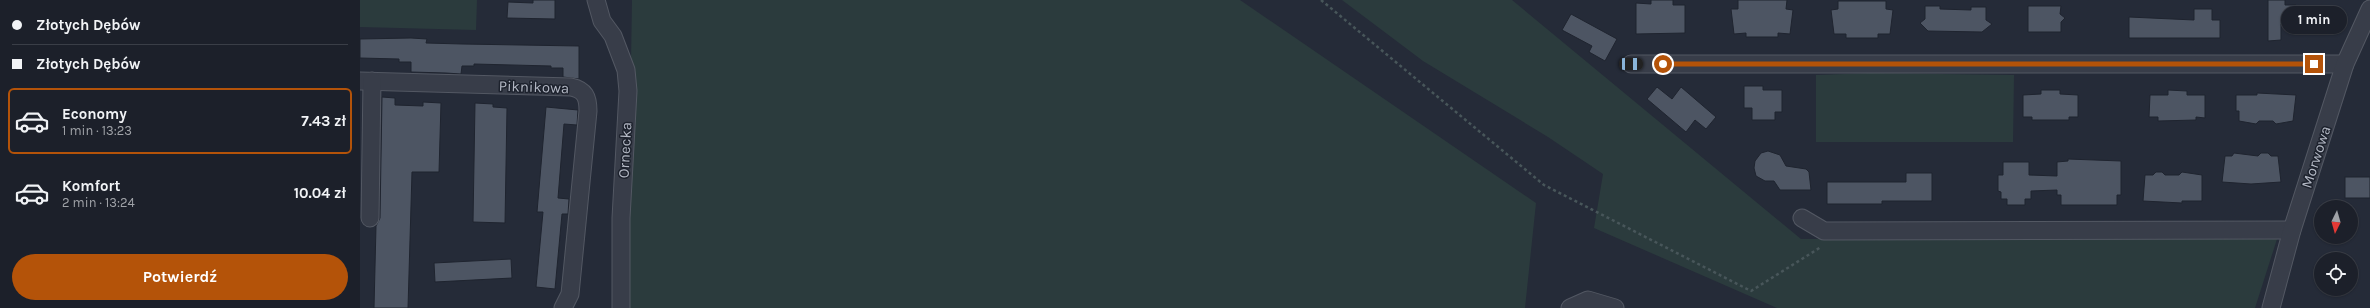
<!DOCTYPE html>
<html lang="pl">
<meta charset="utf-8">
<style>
:root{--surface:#1c202a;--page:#252832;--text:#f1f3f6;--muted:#a0a3a8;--line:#3a3e47;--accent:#b45309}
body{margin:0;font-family:Karla,sans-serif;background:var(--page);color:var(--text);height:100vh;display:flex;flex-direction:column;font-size:15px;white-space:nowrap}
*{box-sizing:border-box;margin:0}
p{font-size:13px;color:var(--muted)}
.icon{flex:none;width:22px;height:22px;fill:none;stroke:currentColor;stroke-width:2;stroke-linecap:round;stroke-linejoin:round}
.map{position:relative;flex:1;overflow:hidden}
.sheet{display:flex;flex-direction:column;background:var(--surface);width:360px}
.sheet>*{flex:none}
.guide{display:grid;align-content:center;height:88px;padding:0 12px;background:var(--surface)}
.needle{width:26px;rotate:185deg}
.buttons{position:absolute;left:1954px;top:200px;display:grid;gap:8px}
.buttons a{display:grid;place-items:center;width:44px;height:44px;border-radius:50%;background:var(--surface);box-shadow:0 1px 3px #0004,0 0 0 1px var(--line);font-size:20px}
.end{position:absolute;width:18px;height:18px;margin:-9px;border:5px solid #b45309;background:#fff;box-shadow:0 0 0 2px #fff}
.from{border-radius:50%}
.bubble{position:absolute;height:28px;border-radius:14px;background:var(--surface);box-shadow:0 1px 3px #0004,0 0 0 1px var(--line);font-size:13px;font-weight:700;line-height:28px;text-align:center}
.car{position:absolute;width:12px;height:24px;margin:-12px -6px;border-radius:5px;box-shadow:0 0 3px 1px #0007;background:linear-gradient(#222 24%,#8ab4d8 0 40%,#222 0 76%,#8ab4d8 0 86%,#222 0)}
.guide b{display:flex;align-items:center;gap:14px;height:38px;font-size:15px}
.guide b+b{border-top:1px solid var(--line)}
.guide i{width:10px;height:10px;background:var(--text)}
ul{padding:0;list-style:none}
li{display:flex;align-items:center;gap:12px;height:66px;margin:0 8px 6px;padding:0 4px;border:2px solid transparent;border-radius:6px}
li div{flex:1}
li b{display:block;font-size:15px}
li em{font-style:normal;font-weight:700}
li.on{border-color:var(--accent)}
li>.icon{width:36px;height:36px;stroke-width:1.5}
.primary-button{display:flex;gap:8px;margin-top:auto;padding:8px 12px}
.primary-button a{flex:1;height:46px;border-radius:24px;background:var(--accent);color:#fff;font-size:16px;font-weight:700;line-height:46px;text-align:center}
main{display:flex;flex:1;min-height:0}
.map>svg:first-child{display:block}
.green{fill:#2b3b3d}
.building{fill:#4d5563;stroke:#1f242f}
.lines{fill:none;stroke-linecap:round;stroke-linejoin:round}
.minor-casing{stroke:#535863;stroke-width:19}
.path{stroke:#48565a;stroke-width:2.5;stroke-dasharray:3 3;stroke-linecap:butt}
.minor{stroke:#383d49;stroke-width:17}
.route{stroke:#b45309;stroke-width:5}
.labels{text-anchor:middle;stroke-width:3;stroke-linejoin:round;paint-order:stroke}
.street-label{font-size:15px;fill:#b3b8c4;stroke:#1d222d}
</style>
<main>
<section class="sheet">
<div class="guide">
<b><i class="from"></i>Złotych Dębów</b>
<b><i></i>Złotych Dębów</b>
</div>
<ul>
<li class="on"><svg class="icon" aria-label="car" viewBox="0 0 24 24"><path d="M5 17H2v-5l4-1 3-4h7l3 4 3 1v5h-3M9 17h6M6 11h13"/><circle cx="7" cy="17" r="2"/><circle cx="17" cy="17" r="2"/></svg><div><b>Economy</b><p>1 min · 13:23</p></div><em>7.43 zł</em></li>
<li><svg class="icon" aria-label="car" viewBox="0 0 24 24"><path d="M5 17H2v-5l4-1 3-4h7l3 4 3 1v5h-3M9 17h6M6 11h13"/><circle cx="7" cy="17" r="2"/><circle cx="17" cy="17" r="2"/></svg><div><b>Komfort</b><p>2 min · 13:24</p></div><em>10.04 zł</em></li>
</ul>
<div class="primary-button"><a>Potwierdź</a></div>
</section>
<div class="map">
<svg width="2010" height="308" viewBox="0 0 2010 308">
<rect width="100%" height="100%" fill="#252b38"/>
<g class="green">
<polygon points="0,0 117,0 116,30 0,27"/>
<polygon points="272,0 880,0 1176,203 1165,308 267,308"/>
<polygon points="982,0 1152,0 1441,239 1917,239 1895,308 1417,308 1234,228 1243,174 1188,137 1063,61"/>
<polygon points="1512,73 1654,75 1653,142 1456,142 1456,75"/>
</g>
<g class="building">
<polygon points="173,0 195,0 195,19 147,18 148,2 173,3"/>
<polygon points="1291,0 1313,0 1313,5 1325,5 1325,33 1276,34 1276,3 1291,4"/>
<polygon points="1378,0 1427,0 1426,9 1433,10 1430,34 1418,33 1418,37 1386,37 1386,33 1374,34 1371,9 1378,9"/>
<polygon points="1908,0 1925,0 1925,5 1936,5 1936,24 1921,24 1921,40 1908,41"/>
<polygon points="1478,1 1526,1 1526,9 1533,10 1530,34 1518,34 1518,38 1486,38 1486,34 1474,34 1471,10 1478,9"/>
<polygon points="1565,6 1580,6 1580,9 1611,10 1611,7 1626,7 1626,20 1632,24 1622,32 1568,31 1560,23 1565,19"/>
<polygon points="1668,6 1701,6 1700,14 1705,18 1701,22 1701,32 1668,32"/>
<polygon points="1834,9 1852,9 1852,20 1860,20 1860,38 1769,38 1769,17 1834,20"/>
<polygon points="1211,14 1257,39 1245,61 1229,52 1232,46 1202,30"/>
<polygon points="51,38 67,39 66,43 102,44 219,46 219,79 203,77 203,68 191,68 191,66 114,64 114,66 102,66 101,74 86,73 51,72 51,62 39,62 39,59 0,58 0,39"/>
<polygon points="1384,86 1403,86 1403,90 1422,90 1422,112 1415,112 1415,120 1392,120 1392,108 1384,108"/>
<polygon points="1297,87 1312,99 1321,87 1356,117 1346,129 1335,120 1326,132 1287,99"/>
<polygon points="1681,90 1700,90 1700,94 1718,95 1718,117 1709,117 1709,120 1672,120 1672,117 1663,117 1663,95 1681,94"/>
<polygon points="1808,90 1827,91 1827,95 1845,95 1845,118 1836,117 1836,120 1798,121 1798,117 1789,117 1790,95 1808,95"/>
<polygon points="1897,93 1936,95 1933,121 1916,124 1913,121 1899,121 1896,124 1879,121 1879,111 1876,111 1876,95 1897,95"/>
<polygon points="22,97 35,98 35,105 63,106 63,102 81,103 79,172 52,172 48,308 14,308 16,226 20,218"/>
<polygon points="115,103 133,104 133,107 147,108 145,223 113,222"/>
<polygon points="186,107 218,110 217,125 204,124 198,198 209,199 208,214 202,214 195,289 176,287 183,212 177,212"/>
<polygon points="1408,151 1420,155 1426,166 1446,169 1449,172 1451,190 1420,190 1414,181 1405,181 1396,176 1394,168 1395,161 1401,153"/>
<polygon points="1874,153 1898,156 1901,153 1908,153 1911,156 1918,156 1921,182 1891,184 1862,182 1865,156 1872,156"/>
<polygon points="1708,159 1761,161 1761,195 1757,195 1757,205 1701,205 1701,195 1697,195 1697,190 1671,191 1671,199 1665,199 1665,205 1647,205 1647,199 1641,199 1641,192 1638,191 1638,175 1643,175 1643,162 1669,162 1669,175 1697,176 1697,162 1708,161"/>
<polygon points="1796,172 1802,172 1805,175 1819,175 1822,172 1842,175 1842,201 1822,201 1822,203 1783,201 1785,175 1793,175"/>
<polygon points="1546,173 1572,173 1572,201 1522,201 1522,204 1467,204 1467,182 1546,182"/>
<rect x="1985" y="177" width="25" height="21"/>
<polygon points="151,259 152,278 75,282 74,263"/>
</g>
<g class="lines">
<defs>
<g id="minor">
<polyline points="236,0 242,21 253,36 266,70 268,91 261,218 261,308"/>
<polyline points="1271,64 1985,64"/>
<path d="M0,81L211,87C225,90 228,97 228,111L210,294L203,308"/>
<polyline points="10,218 12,81"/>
<polyline points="1442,218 1464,231 1932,230"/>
<polyline points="1210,308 1228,300 1255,308"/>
<polyline points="1911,308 1932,230 1985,64 2010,9"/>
</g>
</defs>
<use href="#minor" class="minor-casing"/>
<polyline class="path" points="961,0 1184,185 1391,291 1461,247"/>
<use href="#minor" class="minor"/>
</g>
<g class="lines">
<polyline class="route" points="1303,64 1954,64"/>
</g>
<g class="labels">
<g class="street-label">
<text transform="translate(174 87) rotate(2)" y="5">Piknikowa</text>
<text transform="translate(265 150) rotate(-87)" y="5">Ornecka</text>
<text transform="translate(1956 157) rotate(-72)" y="5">Morwowa</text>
</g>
</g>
</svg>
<div class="buttons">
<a><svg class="needle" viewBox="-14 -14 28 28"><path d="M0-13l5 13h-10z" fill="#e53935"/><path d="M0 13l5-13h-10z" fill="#a0a3a8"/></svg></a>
<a><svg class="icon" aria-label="locate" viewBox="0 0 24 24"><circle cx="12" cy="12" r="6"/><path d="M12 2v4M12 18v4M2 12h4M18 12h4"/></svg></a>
</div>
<i class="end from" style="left:1303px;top:64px"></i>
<i class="end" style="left:1954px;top:64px"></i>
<div class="bubble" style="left:1921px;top:6px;width:66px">1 min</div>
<i class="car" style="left:1271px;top:64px;rotate:90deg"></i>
</div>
</main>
